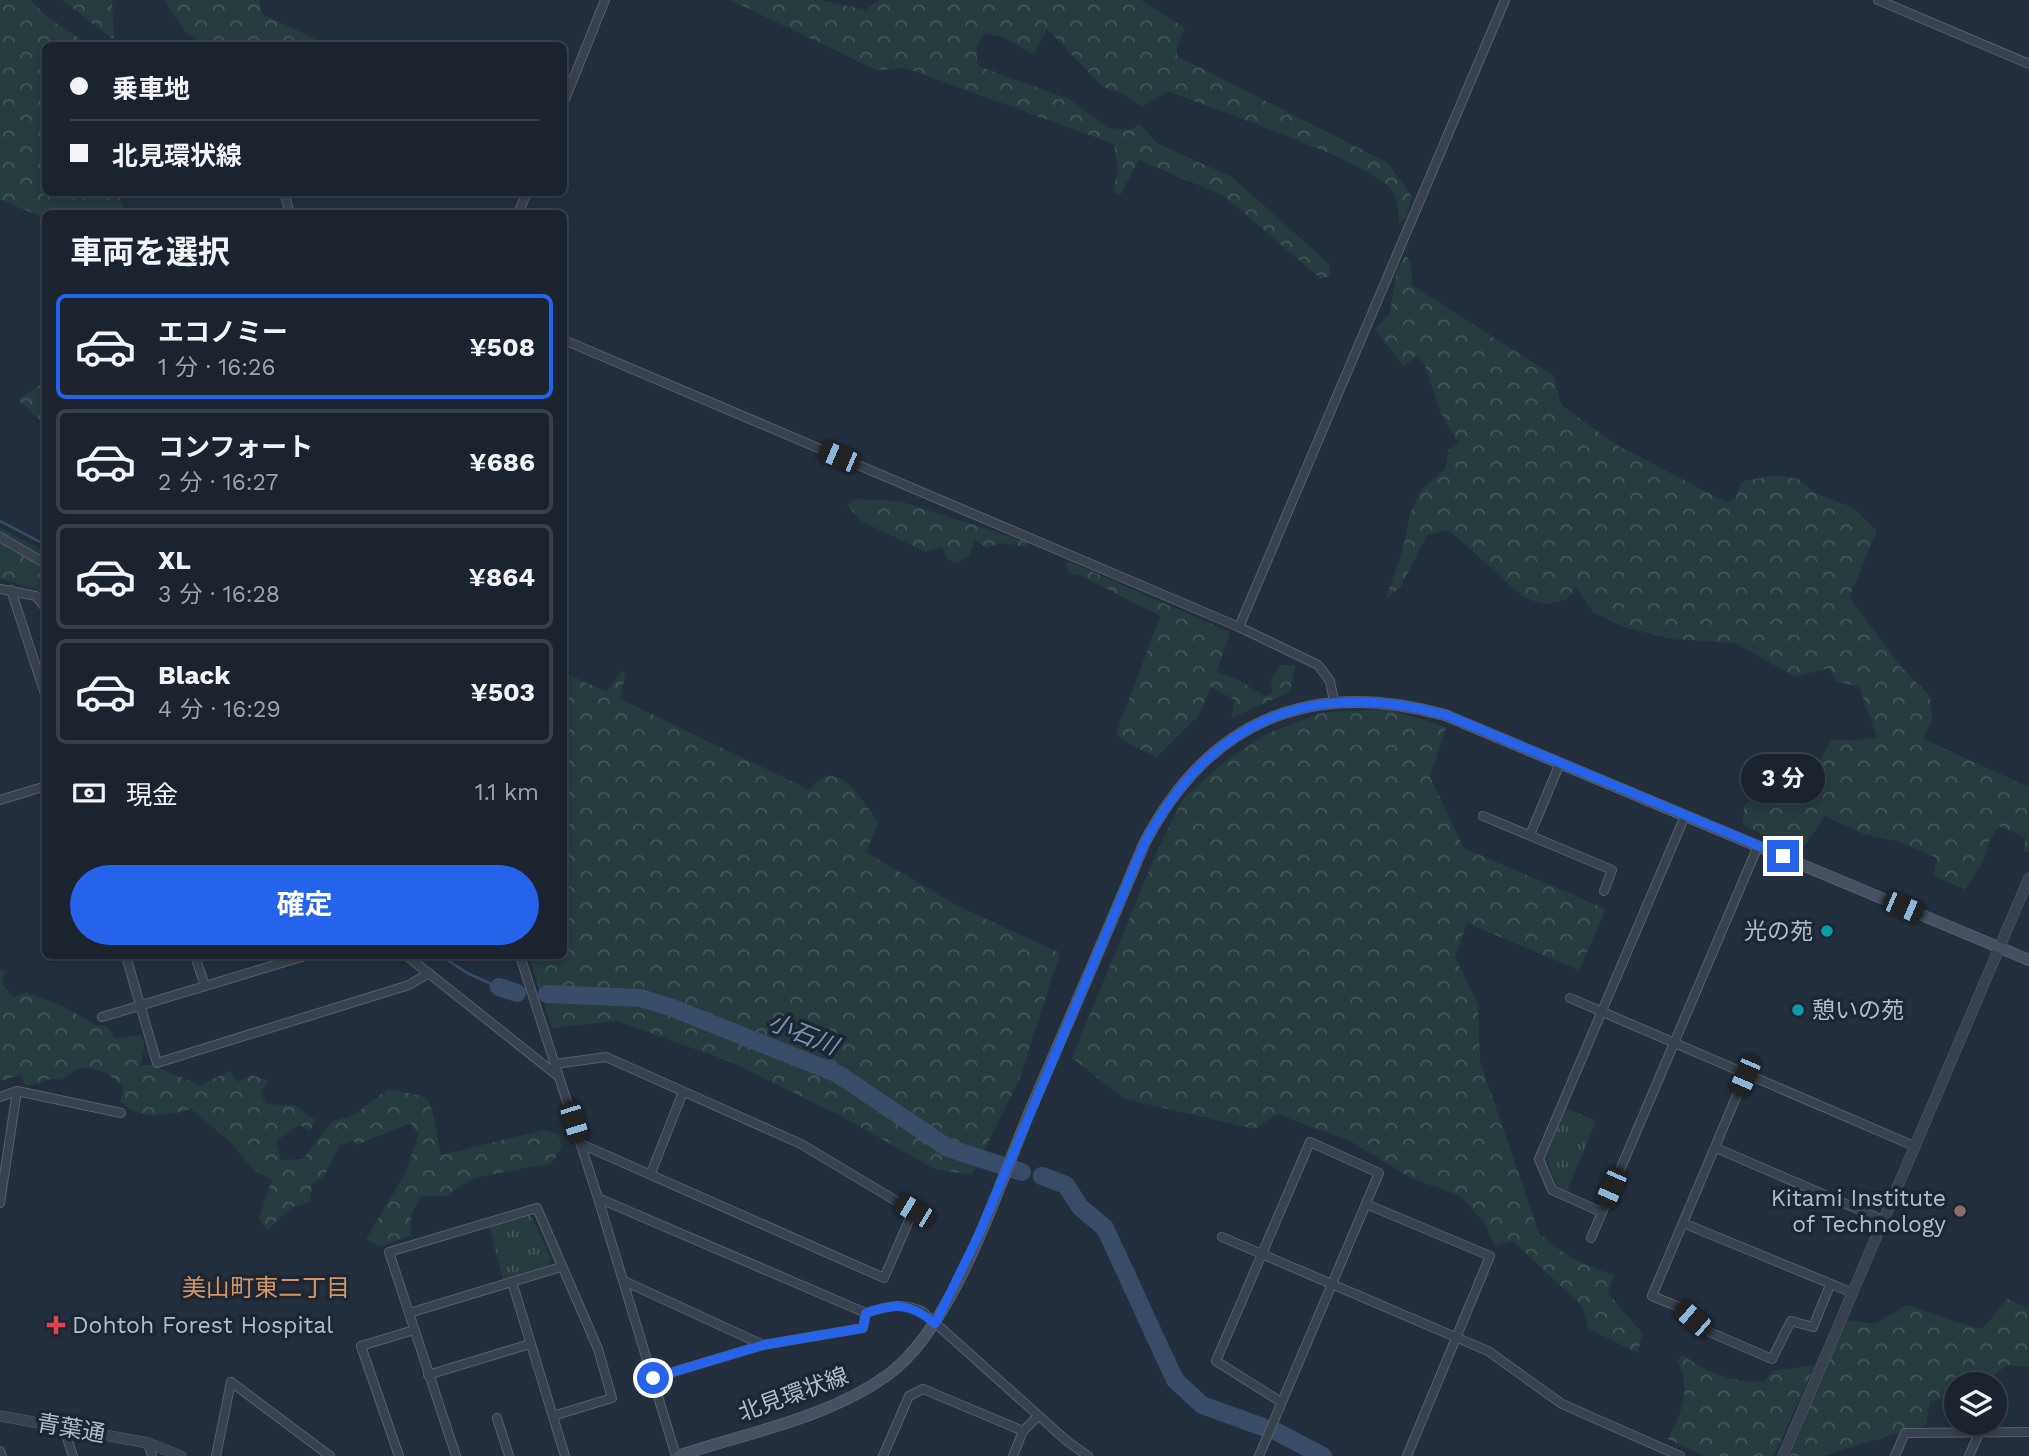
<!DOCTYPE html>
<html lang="ja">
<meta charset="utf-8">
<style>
:root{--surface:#1b232e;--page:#242b36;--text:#f1f3f6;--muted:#a0a4aa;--line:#39404a;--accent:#2563eb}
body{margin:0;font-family:"Work Sans","Noto Sans JP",sans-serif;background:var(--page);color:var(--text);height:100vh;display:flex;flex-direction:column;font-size:26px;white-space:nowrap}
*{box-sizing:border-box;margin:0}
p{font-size:23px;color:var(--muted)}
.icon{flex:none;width:38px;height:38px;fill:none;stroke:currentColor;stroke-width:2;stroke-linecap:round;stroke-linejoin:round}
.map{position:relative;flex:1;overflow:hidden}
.side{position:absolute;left:42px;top:210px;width:525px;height:749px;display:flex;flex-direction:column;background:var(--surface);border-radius:10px;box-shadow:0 4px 10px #0003,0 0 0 2px var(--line)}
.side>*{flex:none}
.top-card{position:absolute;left:42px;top:42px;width:525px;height:154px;border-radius:10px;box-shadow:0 4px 10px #0003,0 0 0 2px var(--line);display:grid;align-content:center;height:154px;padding:0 28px;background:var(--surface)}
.fabs{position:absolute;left:1944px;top:1372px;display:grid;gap:14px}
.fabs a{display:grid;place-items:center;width:63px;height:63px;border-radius:50%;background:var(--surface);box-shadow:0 4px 10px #0003,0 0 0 2px var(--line);font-size:35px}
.end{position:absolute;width:32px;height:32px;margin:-16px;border:9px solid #2563eb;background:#fff;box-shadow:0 0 0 4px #fff}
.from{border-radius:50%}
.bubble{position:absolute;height:49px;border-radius:24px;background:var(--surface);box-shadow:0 4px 10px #0003,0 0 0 2px var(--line);font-size:23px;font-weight:700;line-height:49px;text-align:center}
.car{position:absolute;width:21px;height:42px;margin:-21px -10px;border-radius:9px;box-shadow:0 0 5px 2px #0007;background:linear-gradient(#222 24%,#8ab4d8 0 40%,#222 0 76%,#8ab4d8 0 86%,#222 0)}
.top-card b{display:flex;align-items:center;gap:24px;height:66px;font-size:26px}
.top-card b+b{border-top:2px solid var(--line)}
.top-card i{width:18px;height:18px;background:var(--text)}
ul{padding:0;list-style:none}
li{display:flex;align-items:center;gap:21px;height:105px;margin:0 14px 10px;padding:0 14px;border:4px solid var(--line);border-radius:10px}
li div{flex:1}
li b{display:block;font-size:26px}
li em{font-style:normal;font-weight:700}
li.current{border-color:var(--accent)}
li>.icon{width:63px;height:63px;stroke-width:1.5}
h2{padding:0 28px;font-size:32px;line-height:84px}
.pay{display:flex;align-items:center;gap:18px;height:77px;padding:0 28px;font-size:26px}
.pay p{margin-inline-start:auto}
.action{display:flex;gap:14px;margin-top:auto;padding:14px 28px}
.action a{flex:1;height:80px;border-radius:42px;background:var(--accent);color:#fff;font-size:28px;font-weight:700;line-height:80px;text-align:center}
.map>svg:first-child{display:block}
.forest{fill:url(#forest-crowns)}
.park{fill:url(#park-tufts)}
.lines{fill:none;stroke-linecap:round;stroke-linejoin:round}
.stream{stroke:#394c67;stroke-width:2.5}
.river{stroke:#394c67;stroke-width:18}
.minor-casing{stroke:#565f6c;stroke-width:10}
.tertiary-casing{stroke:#565f6c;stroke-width:11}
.secondary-casing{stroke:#565f6c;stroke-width:12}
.minor{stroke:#38414e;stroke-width:8}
.tertiary{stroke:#38414e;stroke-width:10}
.secondary{stroke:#465061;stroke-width:10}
.route{stroke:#2563eb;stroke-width:9}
.culture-dot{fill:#0f9aa8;stroke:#1d2633;stroke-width:2.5}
.education-dot{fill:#8d6e63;stroke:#1d2633;stroke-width:2.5}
.health-dot{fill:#e0444e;stroke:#1d2633;stroke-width:2.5}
.labels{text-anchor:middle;stroke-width:7;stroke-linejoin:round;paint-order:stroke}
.poi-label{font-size:23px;fill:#b4bcc9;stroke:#1d2633;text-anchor:end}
.street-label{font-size:23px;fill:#b4bcc9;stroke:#1d2633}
.water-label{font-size:24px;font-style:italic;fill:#7c92b1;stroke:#1d2633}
.neighbourhood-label{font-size:24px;fill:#d59563;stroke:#1d2633}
</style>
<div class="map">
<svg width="2029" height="1456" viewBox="0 0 2029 1456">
<defs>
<pattern id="forest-crowns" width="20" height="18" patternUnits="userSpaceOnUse" patternTransform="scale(1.75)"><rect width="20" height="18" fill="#263c3f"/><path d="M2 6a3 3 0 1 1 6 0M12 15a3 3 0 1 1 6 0" fill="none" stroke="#435659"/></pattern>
<pattern id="park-tufts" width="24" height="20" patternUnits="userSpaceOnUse" patternTransform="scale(1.75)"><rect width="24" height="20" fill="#263c3f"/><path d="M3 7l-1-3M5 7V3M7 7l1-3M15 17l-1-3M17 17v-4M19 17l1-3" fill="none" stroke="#435659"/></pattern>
</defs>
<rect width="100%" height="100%" fill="#242f3e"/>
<g class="forest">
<polygon points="0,0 31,0 47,17 89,45 46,46 46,192 127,193 119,195 125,213 46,214 45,218 0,200"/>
<polygon points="62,0 112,0 114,40"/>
<polygon points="164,0 259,0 263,15 329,45 202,45 186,32"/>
<path d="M730,0H820L866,10L879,0H1141L1185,28L1177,45V56L1388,163L1412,197L1406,218L1399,223C1398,209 1399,199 1390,188C1368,161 1209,108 1168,91L1142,107L1122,93L1103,87L1047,29L1034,55L1003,37L984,33L976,49L978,66L1069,99L1108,128L1130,130L1140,124L1158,144L1232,177L1329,264L1330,276L1321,279L1224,196L1139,160L1120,195L1113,191L1118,171L1114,144L906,68L876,70Z"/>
<polygon points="1406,255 1411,263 1412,285 1554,376 1561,405 1620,447 1726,502 1735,500 1741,482 1774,475 1798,479 1815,493 1852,507 1877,531 1849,597 1900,666 1930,696 1932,719 1923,739 2029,787 2029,852 2024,851 2026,838 1999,826 1989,841 1983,862 1965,889 1933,876 1937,858 1899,842 1863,834 1825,816 1800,852 1743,825 1744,807 1760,786 1778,789 1796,804 1832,739 1849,741 1877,737 1859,687 1836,681 1829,668 1795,677 1736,643 1671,639 1623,627 1593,612 1576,587 1566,600 1543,604 1523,597 1449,530 1427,535 1400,588 1386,598 1403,549 1410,514 1421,490 1445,469 1449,449 1459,444 1440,412 1424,363 1416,356 1404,366 1375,330 1390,313 1397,270"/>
<polygon points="39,385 45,390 45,425 18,400"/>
<polygon points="855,499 899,501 1027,542 1027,547 1001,543 987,548 975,540 970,555 957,563 947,559 942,547 926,552 861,521 847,505"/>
<polygon points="0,528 45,552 45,595 34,588 0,579"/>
<polygon points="1070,562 1230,632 1217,672 1233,677 1265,696 1272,692 1271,680 1280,665 1295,665 1290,692 1231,718 1235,700 1211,687 1198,716 1157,757 1133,746 1116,734 1160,616 1082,576 1069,573 1065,564"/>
<path d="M623,670L625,676L620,699L810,790C813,786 817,781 822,778C844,765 868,809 878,823L866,852L958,906L1060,953L1020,1078L972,1175L935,1169L839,1115L731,1062L617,1021L552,1028L529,956H564V673L607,692Z"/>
<path d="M1387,709L1446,727L1430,777L1464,848L1606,909L1579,970L1467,923L1455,957L1478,1004L1480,1061L1539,1233C1561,1254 1584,1266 1614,1275L1608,1293L1642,1333L1638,1353L1589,1329L1582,1306L1513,1241L1495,1246L1484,1222L1460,1196L1409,1177L1352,1142L1277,1114L1254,1129L1125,1099L1072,1058L1158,849L1183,799L1222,764L1266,734L1321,713Z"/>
<path d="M0,969L5,970L2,985L14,997L26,992L65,1007L95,1025L107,1026L115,1039L141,1035L144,1044L141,1065H151L200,1085L230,1071L237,1082L251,1075L269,1081L260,1092L266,1104L296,1106L315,1120L310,1131L299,1125L276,1141L281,1160L303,1159L331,1122L354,1115L388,1089L426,1097C437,1116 436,1135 441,1155L544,1130L558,1134L562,1147L552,1163L474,1178L445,1196H420L411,1216V1235L381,1247L366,1239L405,1174L419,1134L410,1123L357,1145L354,1141L340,1145L324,1176L312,1184L310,1202L292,1207L267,1230L259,1218L272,1180L254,1170L228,1140L191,1109C167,1116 140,1121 120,1101L124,1088C107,1070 83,1058 63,1080C44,1075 43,1087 25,1085L20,1075L0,1081Z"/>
<path d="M2007,1299L2029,1308V1367L2007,1365L1982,1384H1956V1396L1930,1401L1926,1425L1821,1456H1790L1845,1320L1875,1324L1907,1305C1919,1308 1977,1331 1981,1328C1990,1323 1999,1307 2007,1299Z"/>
<path d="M1683,1355C1707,1374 1733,1382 1764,1382L1772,1371L1815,1365L1774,1456H1705L1668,1439C1682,1412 1692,1390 1677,1361Z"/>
</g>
<g class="park">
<polygon points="1566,1108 1596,1121 1567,1191 1557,1186 1546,1157"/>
<polygon points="526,1214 532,1217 551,1259 547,1266 503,1280 489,1226"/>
</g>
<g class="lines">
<g class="stream">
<polyline points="0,521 46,545"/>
<polyline points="441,956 469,974 499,987"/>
</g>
<g class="river">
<polyline points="499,987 517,993"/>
<polyline points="547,994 641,998 670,1007 838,1074 948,1148 1022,1172"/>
<polyline points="1042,1176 1066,1185 1080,1207 1105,1228 1175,1380 1202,1405 1263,1427"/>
<polyline points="1277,1432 1323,1456"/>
</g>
<defs>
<g id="minor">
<polyline points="1878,0 2029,64"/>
<polyline points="564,102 605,0"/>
<polyline points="284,192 290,214"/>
<polyline points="518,214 527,192"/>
<polyline points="564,340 1239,627 1318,665 1330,681 1334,701"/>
<polyline points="0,537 46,564"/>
<polyline points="0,589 36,596 46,609"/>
<polyline points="11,590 46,697"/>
<polyline points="1239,627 1505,0"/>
<polyline points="0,800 46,786"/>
<polyline points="1483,816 1612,870 1604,891"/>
<polyline points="1530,835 1560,763"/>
<polyline points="126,956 157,1063 409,985 429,973"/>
<polyline points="195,956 205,986"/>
<polyline points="407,956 558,1076"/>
<polyline points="520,956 598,1198 676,1456"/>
<polyline points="1570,998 1914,1146"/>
<polyline points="102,1017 305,956"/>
<polyline points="555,1064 606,1057 801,1144 913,1211 884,1278 581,1144"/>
<polyline points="1745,1076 1652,1296 1679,1307 1707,1331 1772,1359 1791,1321 1813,1327 1830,1285"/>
<polyline points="17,1091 121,1113"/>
<polyline points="0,1097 17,1091 0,1203"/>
<polyline points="1716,1148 1883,1220"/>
<polyline points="651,1173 683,1092"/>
<path d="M598,1198L866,1313C887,1306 903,1302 923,1312L1068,1442L1088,1456"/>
<polyline points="1366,1204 1490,1256 1407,1456"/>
<polyline points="1601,1212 1552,1190 1539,1159 1685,816"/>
<polyline points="1683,1223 1853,1293"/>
<polyline points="1222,1237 1488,1351 1562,1404 1680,1456"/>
<polyline points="1591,1238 1758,846"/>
<polyline points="624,1281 763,1345"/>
<polyline points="512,1282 565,1456"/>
<polyline points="409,1313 561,1267"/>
<polyline points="428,1375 530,1344"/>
<polyline points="653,1378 763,1345 863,1328 866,1313"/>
<polyline points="497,1418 509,1456"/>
<polyline points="63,1426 73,1456"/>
<polyline points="148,1443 152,1456"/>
<polyline points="0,1451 2,1456"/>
<polyline points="216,1456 231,1382 330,1456"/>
<polyline points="399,1456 361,1346 414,1330"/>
<polyline points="456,1456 389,1252 537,1208 598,1349 612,1398 553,1416"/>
<polyline points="883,1456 909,1396 923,1389 1023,1431 1038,1416"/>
<polyline points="1013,1456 1023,1431"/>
<polyline points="1259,1456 1379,1173 1310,1142 1216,1361 1281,1402"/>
<polyline points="1895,1456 1905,1433 2029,1432"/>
<polyline points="1969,1456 1980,1431"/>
</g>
<g id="tertiary">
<polyline points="0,1416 148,1443 181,1456"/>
<polyline points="1783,1456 2029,878"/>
</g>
<path id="secondary" d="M678,1456C749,1432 827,1419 889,1374C955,1325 998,1187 1030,1111C1068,1022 1107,933 1144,844C1209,719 1312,678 1445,715L2029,960"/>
</defs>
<use href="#minor" class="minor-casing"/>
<use href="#tertiary" class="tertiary-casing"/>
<use href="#secondary" class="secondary-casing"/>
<use href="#minor" class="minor"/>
<use href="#tertiary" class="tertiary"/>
<use href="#secondary" class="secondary"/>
</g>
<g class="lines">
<path class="route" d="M653,1378L763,1345L863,1328L866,1313C894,1303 912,1303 935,1324L980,1232L1144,844C1210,719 1311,678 1446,715L1783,856"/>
</g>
<g class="culture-dot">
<circle cx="1827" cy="931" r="7"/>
<circle cx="1798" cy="1010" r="7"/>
</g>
<circle class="education-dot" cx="1960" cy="1211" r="7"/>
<path class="health-dot" d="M52.5 1314.5h7v7h7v7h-7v7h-7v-7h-7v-7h7z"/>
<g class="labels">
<g class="poi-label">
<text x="1813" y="939">光の苑</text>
<text x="1812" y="1018" text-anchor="start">憩いの苑</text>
<text x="1946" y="1206">Kitami Institute<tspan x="1946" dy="26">of Technology</tspan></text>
<text x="72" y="1333" text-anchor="start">Dohtoh Forest Hospital</text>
</g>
<g class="street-label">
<text transform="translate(793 1394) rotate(-20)" y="8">北見環状線</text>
<text transform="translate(71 1428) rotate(10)" y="8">青葉通</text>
</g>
<g class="water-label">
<text transform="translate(803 1034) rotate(22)" y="8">小石川</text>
</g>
<g class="neighbourhood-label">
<text x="266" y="1296">美山町東二丁目</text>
</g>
</g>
</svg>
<div class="fabs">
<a><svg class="icon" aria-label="layers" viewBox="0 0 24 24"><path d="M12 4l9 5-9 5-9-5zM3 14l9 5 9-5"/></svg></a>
</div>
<i class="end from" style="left:653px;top:1378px"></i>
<i class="end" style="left:1783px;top:856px"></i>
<div class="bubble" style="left:1741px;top:754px;width:84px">3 分</div>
<i class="car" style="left:839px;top:457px;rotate:293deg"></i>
<i class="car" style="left:1903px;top:907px;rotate:113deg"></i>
<i class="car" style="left:1745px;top:1076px;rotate:203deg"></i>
<i class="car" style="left:574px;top:1122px;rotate:163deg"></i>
<i class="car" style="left:1611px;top:1188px;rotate:204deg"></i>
<i class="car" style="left:914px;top:1211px;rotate:301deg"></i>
<i class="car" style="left:1693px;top:1319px;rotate:311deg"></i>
<div class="top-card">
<b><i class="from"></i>乗車地</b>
<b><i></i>北見環状線</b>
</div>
<section class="side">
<h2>車両を選択</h2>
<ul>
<li class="current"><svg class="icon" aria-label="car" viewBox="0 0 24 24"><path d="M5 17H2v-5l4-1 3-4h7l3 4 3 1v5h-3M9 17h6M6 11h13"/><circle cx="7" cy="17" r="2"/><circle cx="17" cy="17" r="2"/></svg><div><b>エコノミー</b><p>1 分 · 16:26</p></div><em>¥508</em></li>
<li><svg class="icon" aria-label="car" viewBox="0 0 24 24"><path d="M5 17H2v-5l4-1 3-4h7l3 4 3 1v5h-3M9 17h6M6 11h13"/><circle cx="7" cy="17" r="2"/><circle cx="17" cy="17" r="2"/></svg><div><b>コンフォート</b><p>2 分 · 16:27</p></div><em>¥686</em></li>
<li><svg class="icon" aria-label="car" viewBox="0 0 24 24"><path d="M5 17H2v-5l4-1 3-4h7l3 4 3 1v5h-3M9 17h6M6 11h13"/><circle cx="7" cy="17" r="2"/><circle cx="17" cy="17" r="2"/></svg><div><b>XL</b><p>3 分 · 16:28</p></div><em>¥864</em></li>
<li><svg class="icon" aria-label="car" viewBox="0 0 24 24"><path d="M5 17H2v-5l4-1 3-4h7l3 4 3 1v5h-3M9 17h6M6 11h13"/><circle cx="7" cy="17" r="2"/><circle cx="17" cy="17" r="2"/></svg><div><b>Black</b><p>4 分 · 16:29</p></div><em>¥503</em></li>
</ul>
<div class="pay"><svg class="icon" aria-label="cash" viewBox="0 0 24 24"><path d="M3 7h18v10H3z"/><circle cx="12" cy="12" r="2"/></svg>現金<p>1.1 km</p></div>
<div class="action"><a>確定</a></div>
</section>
</div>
